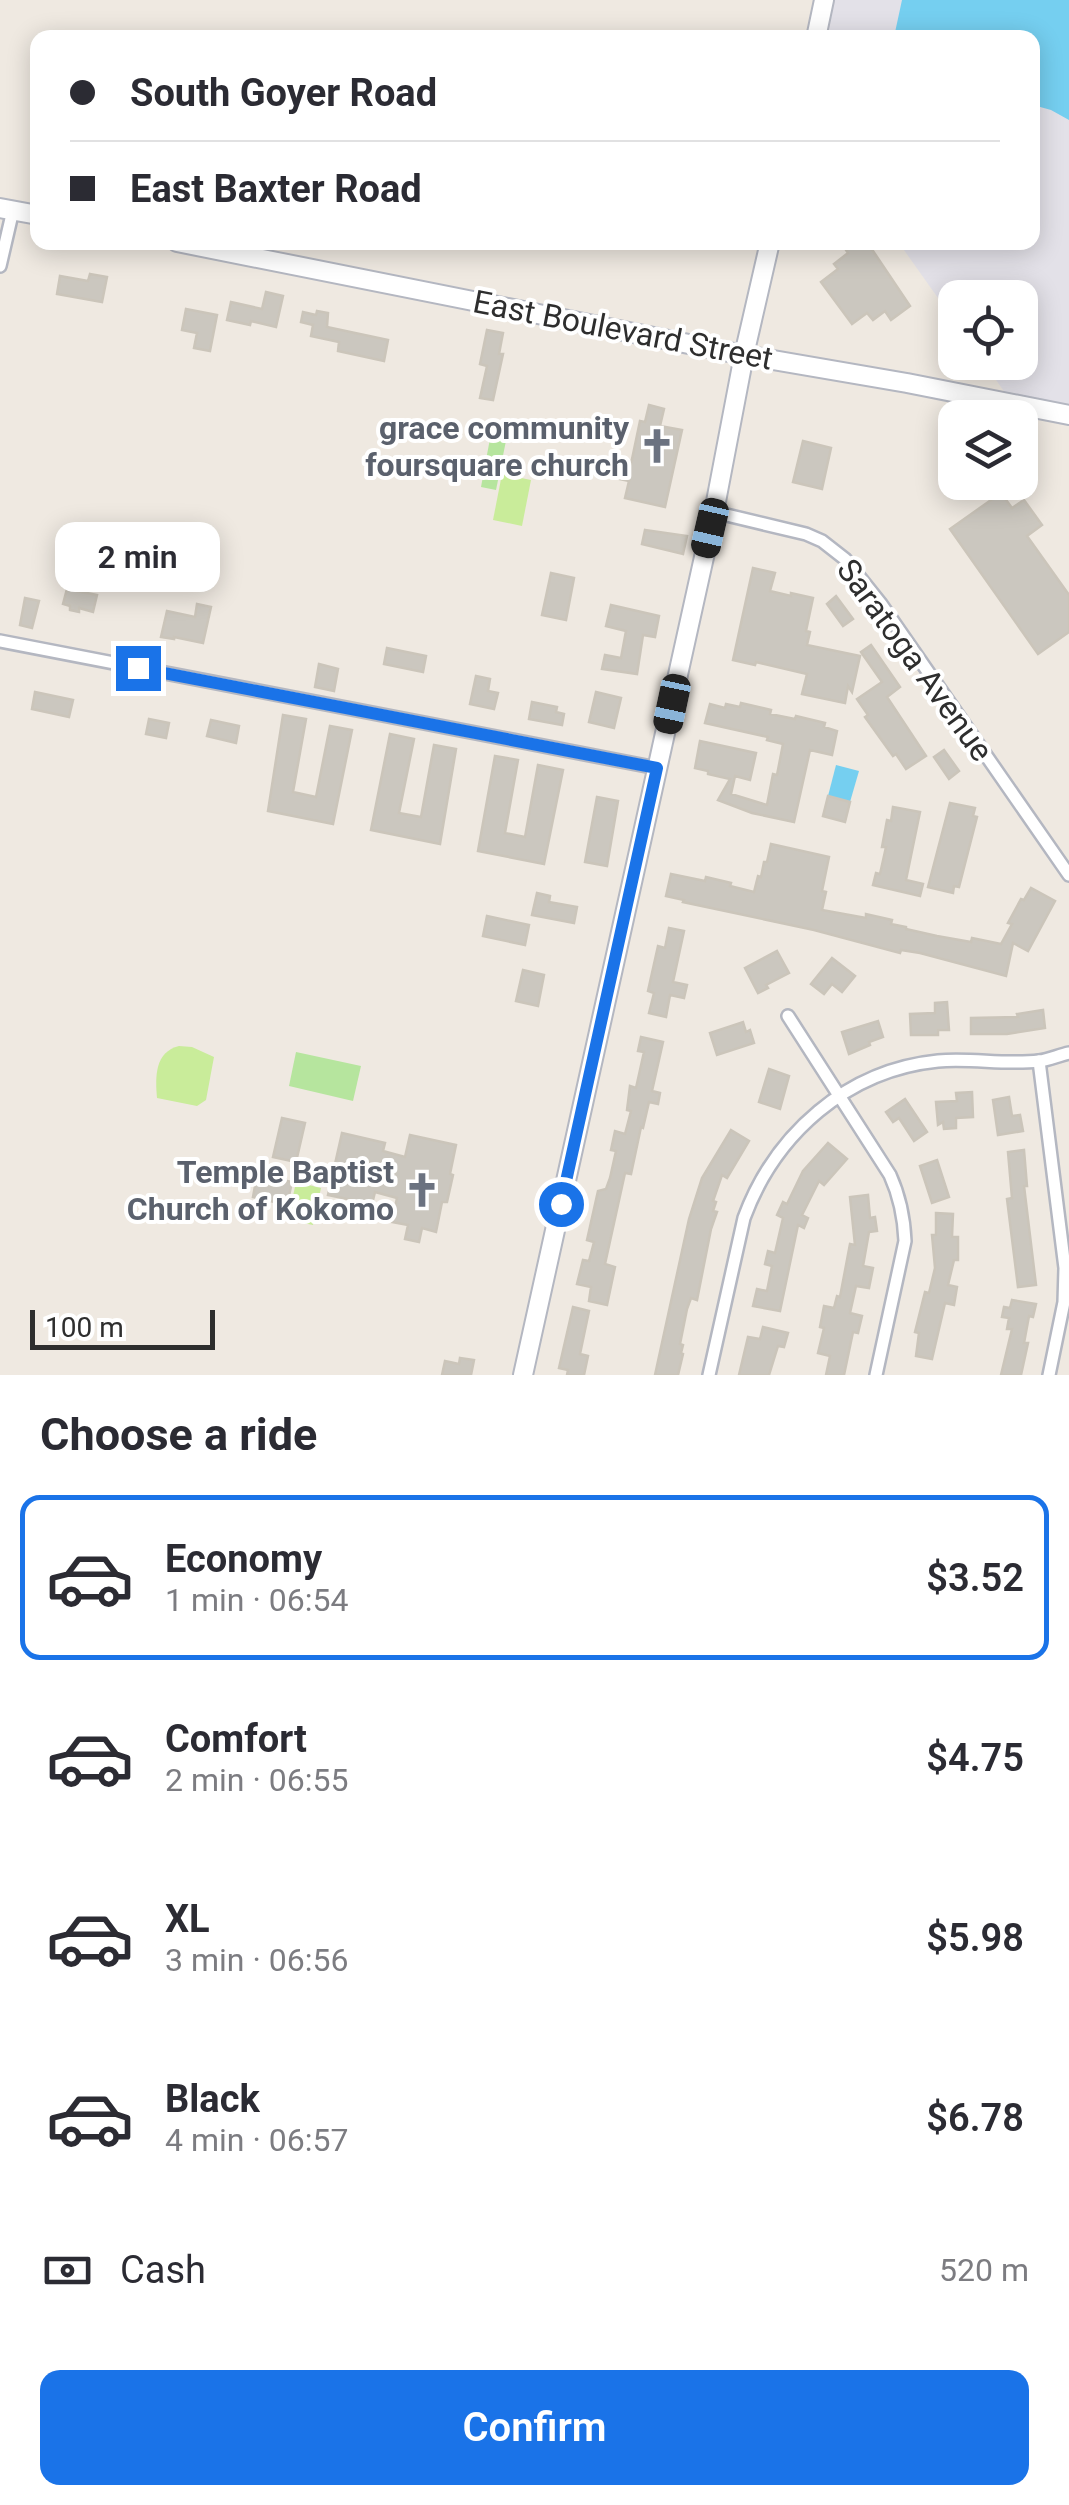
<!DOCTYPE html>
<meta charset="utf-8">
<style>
:root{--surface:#fff;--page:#f7f7f7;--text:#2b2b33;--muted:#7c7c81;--line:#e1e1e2;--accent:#1a73e8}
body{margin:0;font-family:Roboto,sans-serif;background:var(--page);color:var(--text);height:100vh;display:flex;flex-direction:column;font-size:38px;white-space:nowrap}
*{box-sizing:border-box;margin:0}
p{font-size:32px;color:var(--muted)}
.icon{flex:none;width:55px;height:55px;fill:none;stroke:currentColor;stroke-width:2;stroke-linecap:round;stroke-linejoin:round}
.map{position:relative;height:1375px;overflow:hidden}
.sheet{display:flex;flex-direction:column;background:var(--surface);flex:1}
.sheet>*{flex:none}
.guide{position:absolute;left:30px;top:30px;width:1010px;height:220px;border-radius:20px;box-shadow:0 5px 25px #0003;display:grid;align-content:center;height:220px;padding:0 40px;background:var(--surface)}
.controls{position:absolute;left:938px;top:280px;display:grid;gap:20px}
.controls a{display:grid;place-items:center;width:100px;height:100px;border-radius:20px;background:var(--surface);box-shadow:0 5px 25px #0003;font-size:50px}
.scale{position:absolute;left:30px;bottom:25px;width:185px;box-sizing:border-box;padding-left:10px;border:5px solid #2e2e2e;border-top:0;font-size:28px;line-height:35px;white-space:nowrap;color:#2e2e2e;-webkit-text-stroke:8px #fff;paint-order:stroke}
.end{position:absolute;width:45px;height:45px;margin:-22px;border:12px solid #1a73e8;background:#fff;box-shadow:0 0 0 5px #fff}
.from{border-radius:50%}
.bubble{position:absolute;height:70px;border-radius:20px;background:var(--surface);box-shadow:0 5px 25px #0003;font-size:32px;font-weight:600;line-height:70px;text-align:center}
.car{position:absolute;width:30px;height:60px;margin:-30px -15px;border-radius:12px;box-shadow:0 0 8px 2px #0007;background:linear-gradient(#222 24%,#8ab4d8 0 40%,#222 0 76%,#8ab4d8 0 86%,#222 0)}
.guide b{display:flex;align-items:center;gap:35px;height:95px;font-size:38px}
.guide b+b{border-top:2px solid var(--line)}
.guide i{width:25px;height:25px;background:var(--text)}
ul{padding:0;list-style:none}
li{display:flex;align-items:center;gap:30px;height:165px;margin:0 20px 15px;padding:0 20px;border:5px solid transparent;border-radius:20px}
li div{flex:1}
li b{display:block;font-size:38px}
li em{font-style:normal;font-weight:600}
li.active{border-color:var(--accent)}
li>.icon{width:90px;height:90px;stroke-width:1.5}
h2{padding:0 40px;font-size:45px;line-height:120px}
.pay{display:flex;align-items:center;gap:25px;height:110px;padding:0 40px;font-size:38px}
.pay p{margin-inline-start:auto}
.primary-button{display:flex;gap:20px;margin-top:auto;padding:20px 40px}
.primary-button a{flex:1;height:115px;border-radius:20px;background:var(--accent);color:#fff;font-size:40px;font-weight:600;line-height:115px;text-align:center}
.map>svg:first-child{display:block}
.industrial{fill:#e3e1e8}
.green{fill:#b6e59e}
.pitch{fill:#c9ec9a}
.water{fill:#75cff0}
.building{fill:#cbc7bf;stroke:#cbc5ba;stroke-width:2.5}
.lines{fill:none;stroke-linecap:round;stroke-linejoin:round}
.street-casing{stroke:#b4b7c1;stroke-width:16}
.secondary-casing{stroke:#b4b7c1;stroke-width:22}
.street{stroke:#fff;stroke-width:11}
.secondary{stroke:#fff;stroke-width:18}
.route{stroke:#1a73e8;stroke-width:12}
.labels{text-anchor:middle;stroke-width:8;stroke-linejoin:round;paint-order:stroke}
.street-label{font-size:32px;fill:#2e2e2e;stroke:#fff}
.worship-label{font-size:32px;font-weight:bold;fill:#5b616d;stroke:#fff;text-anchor:end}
</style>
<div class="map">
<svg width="1069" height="1375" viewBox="0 0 1069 1375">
<rect width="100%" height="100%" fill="#efe9e1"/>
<polygon class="industrial" points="824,0 1069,0 1069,415 1013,404 984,363 1020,362 1020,298 955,298 955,322 899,243 1032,242 1032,38 816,38"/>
<g class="green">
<polygon points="492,428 508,431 496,490 481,487"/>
<polygon points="296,1052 361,1066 353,1101 289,1086"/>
</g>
<g class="pitch">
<polygon points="502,474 531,480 522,526 493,520"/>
<path d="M179,1046L192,1047L214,1057L206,1100L197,1106L157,1098C155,1076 155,1052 179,1046Z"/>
<polygon points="296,1182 321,1188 313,1225 288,1220"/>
</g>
<g class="water">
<polygon points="902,0 1069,0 1069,120 1051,110 1033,105 1032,38 894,37"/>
<polygon points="836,765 859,771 850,802 828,796"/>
</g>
<g class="building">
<polygon points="853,242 867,242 910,306 891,320 885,311 873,320 867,313 852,324 821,282 838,269 834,264 848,253 844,247"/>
<polygon points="90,274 107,277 102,302 57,294 60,276 88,281"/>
<polygon points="266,292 283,296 276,327 251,321 250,325 227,320 231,302 262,309"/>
<polygon points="186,309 217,315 210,351 194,348 197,333 182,330"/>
<polygon points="317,311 328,313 327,327 388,340 384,361 338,351 339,342 311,336 313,325 301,322 303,312 316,315"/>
<polygon points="487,330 503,333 499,354 503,354 493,400 480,398 487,366 480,364"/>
<polygon points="649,405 664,409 660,426 682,430 665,507 625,498 629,481 615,478 619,461 631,464 640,421 645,422"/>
<polygon points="803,441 831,448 822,489 793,482"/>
<polygon points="1001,493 1012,508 1024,500 1042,525 1027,536 1069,595 1069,632 1038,654 950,529"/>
<polygon points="645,530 687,536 683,554 642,544"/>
<polygon points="753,568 775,573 770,591 791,596 791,593 813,598 806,631 810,632 807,645 860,656 852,692 848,686 845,703 802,694 807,674 756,662 755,665 733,660"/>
<polygon points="551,573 574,578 566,620 542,615"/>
<polygon points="67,589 97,595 93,612 79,608 79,612 70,610 70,606 63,604"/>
<polygon points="836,596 853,619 843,626 827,604"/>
<polygon points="25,598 39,601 32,628 20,625"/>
<polygon points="197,604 211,607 203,643 174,637 174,639 161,637 167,611 195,617"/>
<polygon points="611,605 659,616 655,637 643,635 637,674 602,669 605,655 621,658 626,631 606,626"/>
<polygon points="871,645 900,687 887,697 926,756 906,769 896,754 893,756 865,717 868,715 857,699 882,682 861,652"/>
<polygon points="387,648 426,656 423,672 384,664"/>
<polygon points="319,664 338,669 334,691 315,687"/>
<polygon points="476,676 490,679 488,691 498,693 494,709 470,704"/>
<polygon points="35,692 73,700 69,717 32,709"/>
<polygon points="596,692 621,698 614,728 589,722"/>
<polygon points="532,702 557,707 556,712 564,714 562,725 529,719"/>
<polygon points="741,703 771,710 770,714 795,719 796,716 825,723 824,727 837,731 832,755 810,750 794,822 752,813 718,800 730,779 708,774 708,771 695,768 700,741 756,753 750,780 735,776 731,794 767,805 773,774 777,775 783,744 767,740 768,737 705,723 710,704 725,708 726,704 740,707"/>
<polygon points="283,715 306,719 293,792 316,797 330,726 352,730 333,824 268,811"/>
<polygon points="149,719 169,723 166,738 146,734"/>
<polygon points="211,720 239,726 236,743 207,736"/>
<polygon points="390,734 414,739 399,813 421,817 434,745 456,749 440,844 371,830"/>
<polygon points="944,750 959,771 949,779 934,757"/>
<polygon points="495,756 518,760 505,833 525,837 538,765 563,770 544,864 478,851"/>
<polygon points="828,796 850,802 845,822 823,816"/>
<polygon points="597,797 618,801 607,866 585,862"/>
<polygon points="950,803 975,808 973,816 977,817 959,887 954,886 953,893 928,887"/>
<polygon points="893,807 920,812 906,880 923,884 920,896 873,885 876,873 880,874 886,847 882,847 887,820 891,821"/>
<polygon points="771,844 829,857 822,891 826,892 822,910 866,918 866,914 892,920 891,924 906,927 906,929 937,936 971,942 972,938 1001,944 1012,924 1008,923 1021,899 1024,900 1031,888 1055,901 1028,951 1013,943 1006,976 920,953 901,950 900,953 814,930 683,902 684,900 666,896 671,874 705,881 706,877 731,883 730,886 754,892 758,876 761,877 764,862 767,862"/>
<polygon points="537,893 550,896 549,902 577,907 574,923 532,915"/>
<polygon points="487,916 529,925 525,945 483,936"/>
<polygon points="669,928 684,931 673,982 687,985 684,998 670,995 666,1017 649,1013 654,993 648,991 658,946 665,948"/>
<polygon points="777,951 789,973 766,985 768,988 758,993 745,968"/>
<polygon points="832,958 855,976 842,992 832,984 824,994 811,984"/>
<polygon points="523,970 544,975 538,1006 516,1001"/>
<polygon points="947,1002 949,1030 938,1030 938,1035 911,1035 910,1014 935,1013 935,1003"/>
<polygon points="1043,1010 1045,1028 1007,1034 971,1034 971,1018 1018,1017 1017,1014"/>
<polygon points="878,1021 883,1037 869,1042 870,1045 849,1054 842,1032"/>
<polygon points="743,1022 746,1032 750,1030 754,1043 717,1055 710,1033"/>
<polygon points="641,1037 663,1042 652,1091 660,1093 658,1104 649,1102 643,1128 641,1127 631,1174 625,1173 605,1264 615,1267 607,1305 589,1301 591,1287 577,1284 583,1260 589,1261 594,1242 587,1240 598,1191 606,1189 610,1178 616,1151 611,1150 615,1131 625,1134 631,1111 627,1110 630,1086 636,1088 644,1052 638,1051"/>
<polygon points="769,1069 789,1076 780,1109 759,1102"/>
<polygon points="972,1092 973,1117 956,1118 956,1128 944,1129 943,1122 938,1125 936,1102 957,1101 956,1093"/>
<polygon points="1009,1097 1012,1116 1020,1115 1023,1131 998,1135 993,1100"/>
<polygon points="905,1099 927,1132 914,1141 899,1118 893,1122 886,1112"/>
<polygon points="282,1118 305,1123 296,1162 273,1157"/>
<polygon points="731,1130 749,1141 727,1178 722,1175 713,1201 716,1202 713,1211 717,1212 711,1229 697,1300 691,1298 687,1309 680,1344 683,1345 681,1353 683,1354 678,1375 655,1375 689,1219 702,1178"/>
<polygon points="342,1133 385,1143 383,1151 405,1157 410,1135 456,1145 450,1174 453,1175 447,1202 442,1202 436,1232 422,1228 419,1242 405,1239 408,1225 392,1222 397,1198 375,1192 372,1204 328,1195"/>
<polygon points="828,1143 847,1159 824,1185 819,1181 802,1215 808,1218 804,1228 798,1225 780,1311 753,1306 757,1289 767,1291 772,1266 765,1264 768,1251 775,1253 783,1218 777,1215 783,1202 787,1204 803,1171"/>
<polygon points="1024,1150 1027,1186 1024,1186 1036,1285 1018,1287 1007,1199 1012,1198 1008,1152"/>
<polygon points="937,1160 949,1197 932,1203 920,1166"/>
<polygon points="257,1175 292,1182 287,1205 253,1197"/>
<polygon points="868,1195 870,1218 875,1217 877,1231 869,1232 863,1266 873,1268 869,1288 856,1286 850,1313 862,1316 858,1333 853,1332 844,1375 826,1375 830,1356 818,1353 824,1328 820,1327 824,1306 834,1308 837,1296 840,1297 850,1244 855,1245 850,1197"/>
<polygon points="936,1213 953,1214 952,1237 958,1237 958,1260 954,1260 948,1285 957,1287 954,1305 945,1303 932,1359 916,1356 919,1333 915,1332 925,1292 929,1293 935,1268 932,1235 936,1235"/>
<polygon points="1012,1300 1036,1304 1033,1317 1029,1316 1024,1343 1028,1343 1021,1375 1001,1375 1012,1329 1007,1329 1009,1318 1002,1317 1004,1307 1010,1308"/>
<polygon points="573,1307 589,1311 580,1354 588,1356 584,1375 567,1375 568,1370 559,1368"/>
<polygon points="763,1327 788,1333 784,1347 778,1346 769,1375 739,1375 748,1337 760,1339"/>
<polygon points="460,1358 474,1360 471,1375 442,1375 445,1361 459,1364"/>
</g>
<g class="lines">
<defs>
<g id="street">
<polyline points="0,266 13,210"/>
<polyline points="714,512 806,534 822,541 845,559 881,604 1069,875"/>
<polyline points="0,641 657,768"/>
<path d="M788,1016L890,1175C900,1197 904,1217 905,1241L876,1375"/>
<polyline points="1039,1061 1065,1268 1064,1302 1049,1375"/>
<path d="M709,1375L744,1218C775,1134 847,1070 938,1061C971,1058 1006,1065 1039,1061C1049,1060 1059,1055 1069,1053"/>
</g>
<g id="secondary">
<polyline points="816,38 824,0"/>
<polyline points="0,208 38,215"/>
<polyline points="177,242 744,355 907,383 1069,415"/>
<polyline points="523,1375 714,512 744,355 770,242"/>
</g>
</defs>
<use href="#street" class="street-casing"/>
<use href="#secondary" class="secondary-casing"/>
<use href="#street" class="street"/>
<use href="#secondary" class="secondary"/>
</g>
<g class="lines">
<polyline class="route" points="138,668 657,768 561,1204"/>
</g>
<defs>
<symbol id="church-bare" viewBox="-9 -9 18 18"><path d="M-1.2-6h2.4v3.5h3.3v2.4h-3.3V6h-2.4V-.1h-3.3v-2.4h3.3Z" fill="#6b7280" stroke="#fff" stroke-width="2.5" paint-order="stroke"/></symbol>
</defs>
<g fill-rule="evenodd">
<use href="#church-bare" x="632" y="421" width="50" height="50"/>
<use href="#church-bare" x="397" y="1165" width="50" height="50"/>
</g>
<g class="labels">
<g class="street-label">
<text transform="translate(623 330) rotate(11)" y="11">East Boulevard Street</text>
<text transform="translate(915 660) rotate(54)" y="11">Saratoga Avenue</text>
</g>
<g class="worship-label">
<text x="629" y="439">grace community<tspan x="629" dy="37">foursquare church</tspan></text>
<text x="394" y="1183">Temple Baptist<tspan x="394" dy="37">Church of Kokomo</tspan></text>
</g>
</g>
</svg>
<div class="controls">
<a><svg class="icon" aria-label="locate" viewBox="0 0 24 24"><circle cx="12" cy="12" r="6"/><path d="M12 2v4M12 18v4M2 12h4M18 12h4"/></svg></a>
<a><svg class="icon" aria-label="layers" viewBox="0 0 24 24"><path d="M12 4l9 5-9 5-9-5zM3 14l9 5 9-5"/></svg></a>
</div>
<div class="scale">100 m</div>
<i class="end from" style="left:561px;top:1204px"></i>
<i class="end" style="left:138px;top:668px"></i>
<div class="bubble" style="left:55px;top:522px;width:165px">2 min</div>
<i class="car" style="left:710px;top:528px;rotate:193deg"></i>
<i class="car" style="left:672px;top:704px;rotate:192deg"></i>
<div class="guide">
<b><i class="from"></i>South Goyer Road</b>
<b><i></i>East Baxter Road</b>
</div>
</div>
<section class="sheet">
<h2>Choose a ride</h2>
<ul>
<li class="active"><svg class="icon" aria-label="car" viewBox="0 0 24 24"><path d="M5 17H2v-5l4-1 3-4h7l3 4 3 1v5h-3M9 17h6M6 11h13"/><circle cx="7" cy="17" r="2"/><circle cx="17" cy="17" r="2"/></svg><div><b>Economy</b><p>1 min · 06:54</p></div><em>$3.52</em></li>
<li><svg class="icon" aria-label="car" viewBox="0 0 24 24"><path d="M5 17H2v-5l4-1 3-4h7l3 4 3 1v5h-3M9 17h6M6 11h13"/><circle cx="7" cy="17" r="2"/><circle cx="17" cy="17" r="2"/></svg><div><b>Comfort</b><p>2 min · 06:55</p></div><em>$4.75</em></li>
<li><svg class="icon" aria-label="car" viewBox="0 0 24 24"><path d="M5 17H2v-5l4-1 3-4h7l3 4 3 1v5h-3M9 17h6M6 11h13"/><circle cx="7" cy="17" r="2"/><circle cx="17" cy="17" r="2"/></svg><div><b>XL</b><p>3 min · 06:56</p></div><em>$5.98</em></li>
<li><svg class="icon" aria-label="car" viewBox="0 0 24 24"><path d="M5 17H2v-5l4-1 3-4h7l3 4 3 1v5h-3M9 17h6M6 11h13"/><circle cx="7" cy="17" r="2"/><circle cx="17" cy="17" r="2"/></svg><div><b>Black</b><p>4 min · 06:57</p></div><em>$6.78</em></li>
</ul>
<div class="pay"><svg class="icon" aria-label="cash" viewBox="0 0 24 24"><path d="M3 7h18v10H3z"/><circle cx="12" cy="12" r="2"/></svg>Cash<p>520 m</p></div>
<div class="primary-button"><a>Confirm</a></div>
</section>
